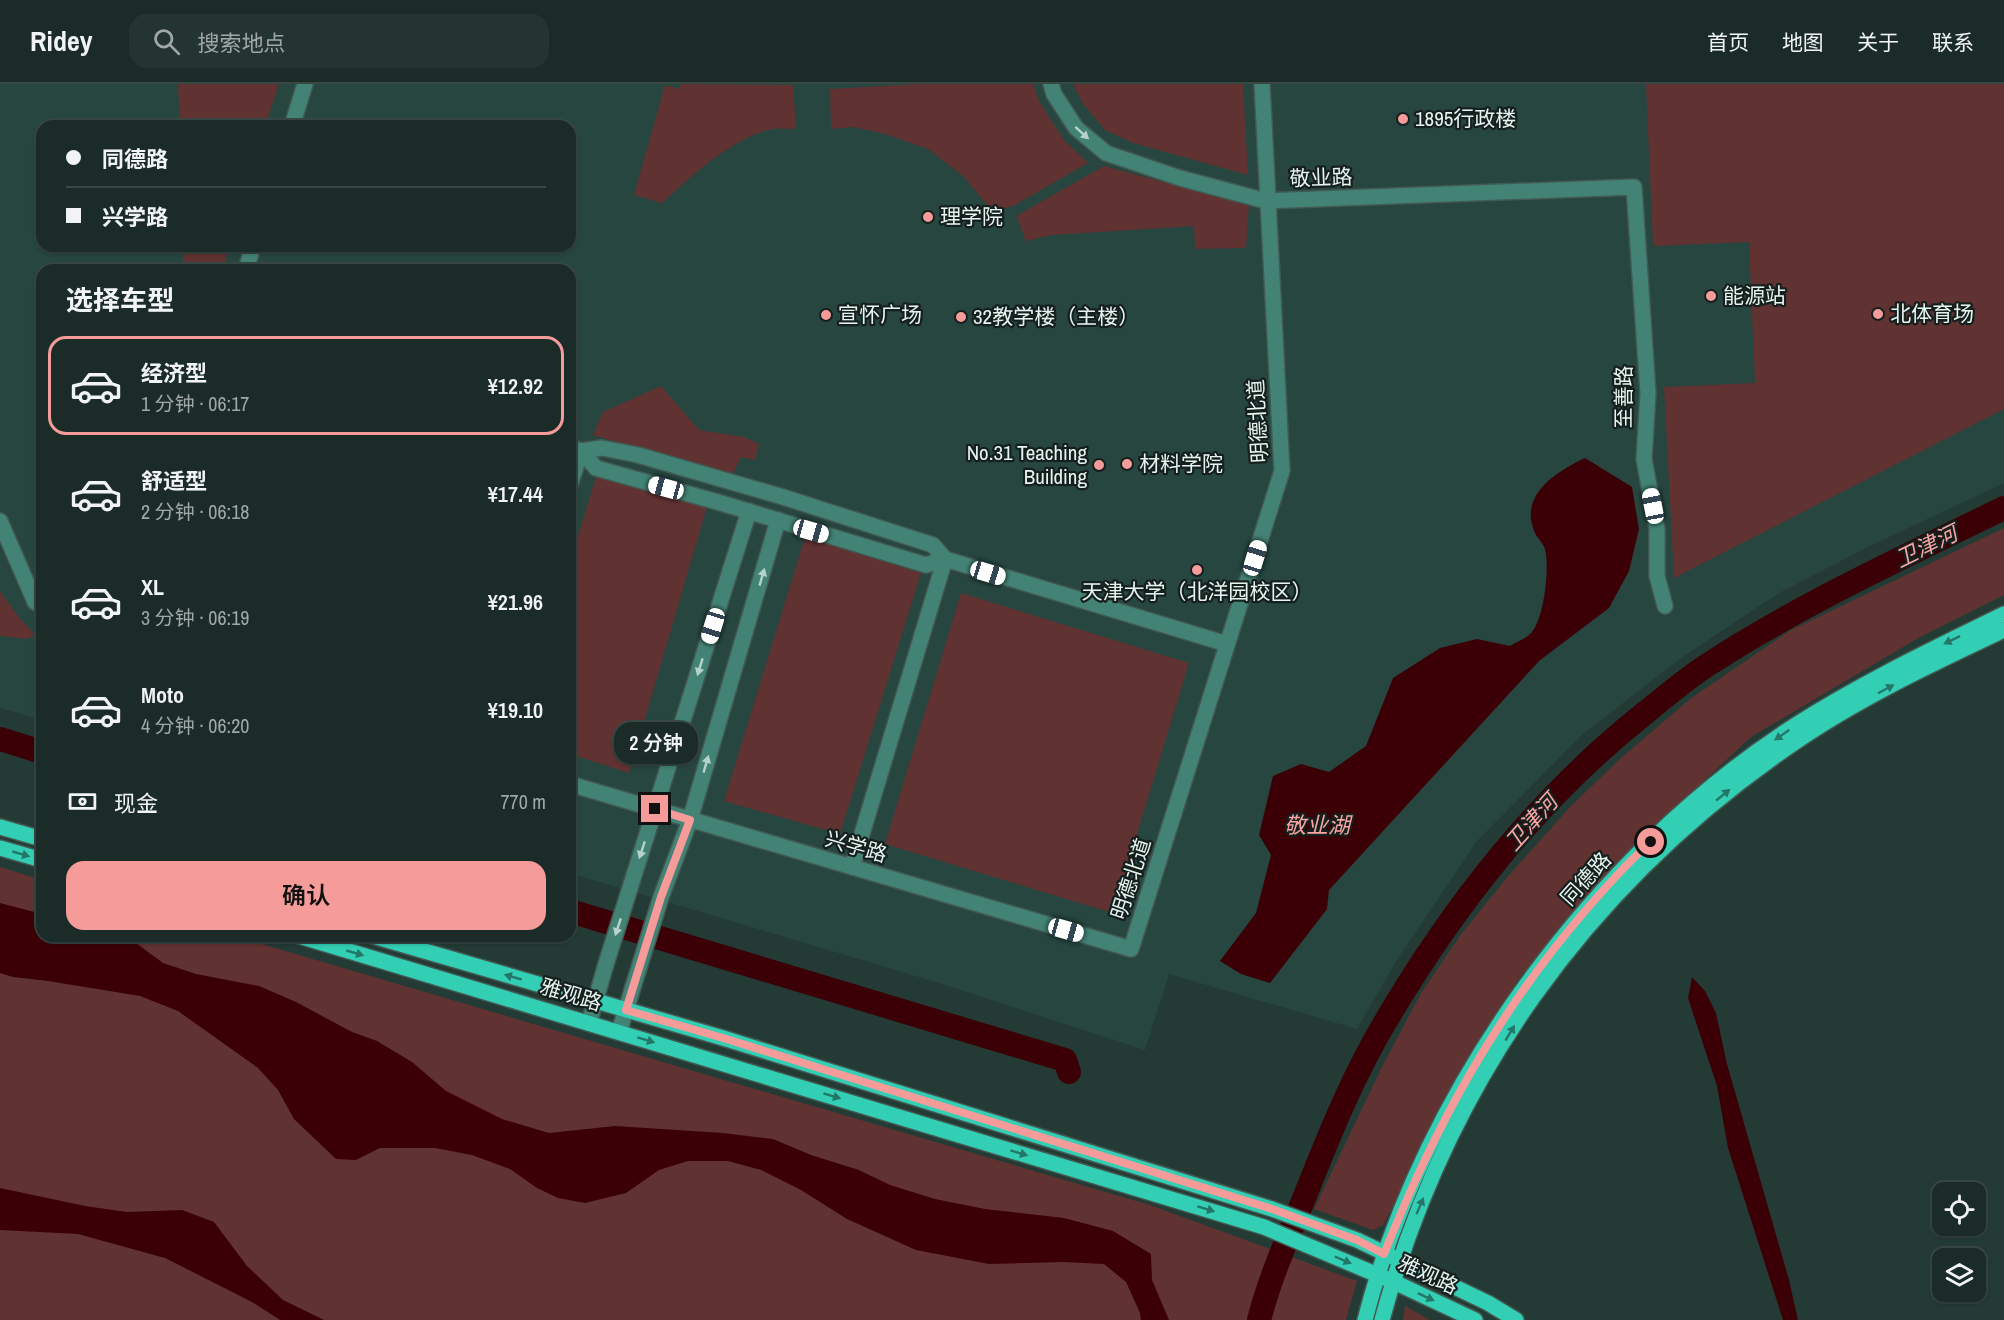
<!DOCTYPE html>
<html lang="zh">
<meta charset="utf-8">
<style>
:root{--surface:#1b2c28;--page:#243430;--text:#f1f3f6;--muted:#a0a7a8;--line:#394845;--accent:#f59b9a}
body{margin:0;font-family:"Archivo Narrow","Noto Sans SC",sans-serif;background:var(--page);color:var(--text);height:100vh;display:flex;flex-direction:column;font-size:22px;white-space:nowrap}
*{box-sizing:border-box;margin:0}
p{font-size:20px;color:var(--muted)}
.icon{flex:none;width:33px;height:33px;fill:none;stroke:currentColor;stroke-width:2;stroke-linecap:round;stroke-linejoin:round}
.map{position:relative;flex:1;overflow:hidden}
.drawer{position:absolute;left:36px;top:180px;width:540px;height:678px;display:flex;flex-direction:column;background:var(--surface);border-radius:18px;box-shadow:0 2px 4px #0004,0 0 0 2px var(--line)}
.drawer>*{flex:none}
.banner{position:absolute;left:36px;top:36px;width:540px;height:132px;border-radius:18px;box-shadow:0 2px 4px #0004,0 0 0 2px var(--line);display:grid;align-content:center;height:132px;padding:0 30px;background:var(--surface)}
.controls{position:absolute;left:1932px;top:1098px;display:grid;gap:12px}
.controls a{display:grid;place-items:center;width:54px;height:54px;border-radius:12px;background:var(--surface);box-shadow:0 2px 4px #0004,0 0 0 2px var(--line);font-size:30px}
.end{position:absolute;width:27px;height:27px;margin:-14px;border:8px solid #f59b9a;background:#111;box-shadow:0 0 0 3px #111}
.from{border-radius:50%}
.bubble{position:absolute;height:42px;border-radius:18px;background:var(--surface);box-shadow:0 2px 4px #0004,0 0 0 2px var(--line);font-size:20px;font-weight:600;line-height:42px;text-align:center}
.car{position:absolute;width:18px;height:36px;margin:-18px -9px;border-radius:8px;box-shadow:0 0 4px 2px #0007;background:linear-gradient(#fff 24%,#345 0 40%,#fff 0 76%,#345 0 86%,#fff 0)}
.banner b{display:flex;align-items:center;gap:21px;height:57px;font-size:22px}
.banner b+b{border-top:2px solid var(--line)}
.banner i{width:15px;height:15px;background:var(--text)}
ul{padding:0;list-style:none}
li{display:flex;align-items:center;gap:18px;height:99px;margin:0 12px 9px;padding:0 18px;border:3px solid transparent;border-radius:18px}
li div{flex:1}
li b{display:block;font-size:22px}
li em{font-style:normal;font-weight:600}
li.current{border-color:var(--accent)}
li>.icon{width:54px;height:54px;stroke-width:1.5}
h2{padding:0 30px;font-size:27px;line-height:72px}
.pay{display:flex;align-items:center;gap:15px;height:66px;padding:0 30px;font-size:22px}
.pay p{margin-inline-start:auto}
.action{display:flex;gap:12px;margin-top:auto;padding:12px 30px}
.action a{flex:1;height:69px;border-radius:18px;background:var(--accent);color:#111;font-size:24px;font-weight:600;line-height:69px;text-align:center}
header{display:flex;align-items:center;gap:36px;box-sizing:border-box;height:84px;padding:0 30px;background:var(--surface);border-bottom:2px solid var(--line)}
header strong{font-size:28px}
nav{display:flex;gap:33px;margin-inline-start:auto;font-size:21px}
.search{width:420px;height:54px;background:var(--page);display:flex;align-items:center;gap:15px;box-sizing:border-box;padding:0 21px;border-radius:18px;color:var(--muted);font-size:22px}
.map>svg:first-child{display:block}
.built{fill:#26463f;fill-rule:evenodd}
.green{fill:#613232}
.water{fill:#3b0006}
.lines{fill:none;stroke-linecap:round;stroke-linejoin:round}
.river{stroke:#3b0006;stroke-width:24}
.minor-casing{stroke:#435953;stroke-width:18}
.major-casing{stroke:#435953;stroke-width:18}
.minor{stroke:#438375;stroke-width:15}
.major{stroke:#32cfb4;stroke-width:15}
.oneway{fill:#b5d2cb}
.oneway2{fill:#247768}
.route{stroke:#f59b9a;stroke-width:8}
.poi-dot{fill:#f59b9a;stroke:#151f1d;stroke-width:2}
.labels{text-anchor:middle;stroke-width:4.5;stroke-linejoin:round;paint-order:stroke}
.poi-label{font-size:21px;fill:#e6f4f0;stroke:#151f1d;text-anchor:start}
.street-label{font-size:21px;fill:#e6f4f0;stroke:#151f1d}
.water-label{font-size:22px;font-style:italic;fill:#f9a5a3;stroke:#151f1d}
</style>
<header>
<strong>Ridey</strong>
<div class="search"><svg class="icon" aria-label="search" viewBox="0 0 24 24"><circle cx="10" cy="10" r="6"/><path d="M15 15l6 6"/></svg>搜索地点</div>
<nav><a>首页</a><a>地图</a><a>关于</a><a>联系</a></nav>
</header>
<div class="map">
<svg width="2004" height="1236" viewBox="0 0 2004 1236">
<rect width="100%" height="100%" fill="#243b35"/>
<path class="built" d="M0,0H2004V399L1870,462L1779,509L1681,574L1583,650L1477,757L1398,874L1357,945L1169,890L1145,966L939,899L570,789V186H42V636L0,624ZM42,42H570V162H42Z"/>
<g class="green">
<polygon points="178,0 279,0 265,42 180,42"/>
<path d="M681,0L793,1L796,45C788,45 780,44 773,45C734,52 690,93 662,119L634,111L665,1L679,5Z"/>
<polygon points="919,0 1033,0 1039,17 1064,56 1088,79 1013,122 993,128 963,92 928,65 885,50 854,43 831,45 830,5"/>
<polygon points="1073,0 1243,0 1248,91 1133,59 1105,46 1083,20"/>
<polygon points="1646,0 2004,0 2004,325 1674,494 1664,303 1755,299 1749,158 1653,162"/>
<polygon points="1104,82 1249,121 1246,164 1195,165 1194,142 1052,151 1026,157 1016,132"/>
<polygon points="183,162 229,162 223,186 183,186"/>
<polygon points="661,302 699,346 744,353 759,360 755,376 741,373 732,392 593,351 603,328"/>
<polygon points="597,390 707,423 629,689 570,670 570,478"/>
<polygon points="2004,444 2004,511 1920,553 1751,653 1634,762 1519,894 1445,1014 1411,1089 1383,1141 1373,1146 1314,1125 1380,987 1421,909 1462,849 1510,790 1571,722 1621,674 1690,615 1791,546"/>
<polygon points="805,453 921,489 840,750 724,717"/>
<polygon points="0,507 17,531 35,551 27,555 0,552"/>
<polygon points="961,509 1189,579 1113,829 885,760"/>
<polygon points="0,783 42,796 42,852 234,852 1150,1121 1357,1197 1346,1236 0,1236"/>
<polygon points="1405,1222 1430,1236 1403,1236"/>
</g>
<g class="water">
<path d="M1585,374L1632,403L1639,445L1629,487L1609,524L1539,577L1329,806L1327,825L1270,899L1241,890L1220,877L1256,829L1271,771L1259,751L1273,692L1301,680L1329,688L1366,662L1393,594L1440,564L1477,555L1510,562C1516,558 1525,555 1530,550C1544,538 1550,483 1545,465C1543,459 1538,455 1535,449C1518,411 1556,388 1585,374Z"/>
<polygon points="0,819 42,830 42,852 119,852 132,856 163,879 196,890 259,902 296,918 352,948 377,957 412,978 446,1007 502,1035 549,1049 615,1042 723,1049 773,1055 811,1071 859,1086 890,1101 935,1115 985,1125 1064,1134 1113,1147 1151,1170 1152,1196 1169,1236 1141,1236 1140,1229 1126,1198 1104,1180 1063,1178 989,1180 916,1166 847,1135 801,1106 761,1086 728,1077 688,1077 659,1086 626,1109 585,1119 558,1114 537,1104 510,1085 472,1071 435,1064 380,1064 356,1076 336,1075 294,1035 278,1006 258,984 178,927 140,912 48,897 13,893 0,889"/>
<polygon points="1692,893 1705,907 1716,929 1727,980 1789,1196 1798,1236 1783,1236 1728,1064 1717,1002 1688,914"/>
<polygon points="0,1104 85,1122 127,1128 182,1126 214,1138 247,1182 283,1216 324,1236 280,1236 252,1218 165,1174 78,1150 0,1146"/>
</g>
<g class="lines">
<g class="river">
<polyline points="0,655 42,668"/>
<polyline points="570,827 1065,976 1069,988"/>
<path d="M1259,1236C1270,1193 1288,1153 1305,1112C1328,1054 1352,994 1384,940C1454,821 1537,715 1645,629C1666,612 1687,594 1709,580C1803,519 1904,473 2004,424"/>
</g>
<defs>
<g id="minor">
<polyline points="1051,0 1054,10 1076,44 1106,69 1180,94 1266,117 1634,103 1648,309 1644,375 1657,445 1657,492 1665,522"/>
<polyline points="292,42 305,0"/>
<polyline points="246,186 253,162"/>
<polyline points="570,363 581,367 602,364 638,371 783,413 933,461 945,475"/>
<polyline points="581,367 596,384 721,419 926,481 945,475 1227,560"/>
<polyline points="570,401 581,367"/>
<polyline points="0,437 35,518 42,522"/>
<polyline points="570,700 1131,865 1282,387 1262,0"/>
<polyline points="852,783 945,475"/>
<polyline points="589,939 606,880 749,427"/>
<polyline points="619,948 661,813 690,736 778,436"/>
</g>
<g id="major">
<polyline points="0,743 42,755"/>
<polyline points="0,764 42,776"/>
<polyline points="299,852 1264,1143 1392,1197 1475,1236"/>
<polyline points="373,852 723,954 1272,1125 1357,1156 1488,1219 1516,1236"/>
<path d="M1365,1236C1424,1004 1593,772 1794,642C1861,599 1933,565 2004,530"/>
<path d="M1382,1236C1447,997 1587,801 1791,661C1857,615 1932,580 2004,546"/>
</g>
</defs>
<use href="#minor" class="minor-casing"/>
<use href="#major" class="major-casing"/>
<use href="#minor" class="minor"/>
<use href="#major" class="major"/>
</g>
<defs><path id="oneway-solid" d="M-6-.8H1V-3.2L6.5 0L1 3.2V.8H-6Z" transform="scale(1.5)"/></defs>
<g class="oneway">
<use href="#oneway-solid" transform="translate(1082 49) rotate(42)"/>
<use href="#oneway-solid" transform="translate(762 493) rotate(-74)"/>
<use href="#oneway-solid" transform="translate(700 583) rotate(107)"/>
<use href="#oneway-solid" transform="translate(706 680) rotate(-74)"/>
<use href="#oneway-solid" transform="translate(642 766) rotate(108)"/>
<use href="#oneway-solid" transform="translate(618 843) rotate(108)"/>
</g>
<g class="oneway2">
<use href="#oneway-solid" transform="translate(1952 556) rotate(154)"/>
<use href="#oneway-solid" transform="translate(1886 605) rotate(-28)"/>
<use href="#oneway-solid" transform="translate(1782 651) rotate(145)"/>
<use href="#oneway-solid" transform="translate(1723 711) rotate(-39)"/>
<use href="#oneway-solid" transform="translate(21 770) rotate(16)"/>
<use href="#oneway-solid" transform="translate(355 869) rotate(16)"/>
<use href="#oneway-solid" transform="translate(513 893) rotate(-164)"/>
<use href="#oneway-solid" transform="translate(1510 949) rotate(-59)"/>
<use href="#oneway-solid" transform="translate(646 956) rotate(17)"/>
<use href="#oneway-solid" transform="translate(832 1012) rotate(17)"/>
<use href="#oneway-solid" transform="translate(1019 1069) rotate(17)"/>
<use href="#oneway-solid" transform="translate(1420 1122) rotate(-67)"/>
<use href="#oneway-solid" transform="translate(1206 1125) rotate(17)"/>
<use href="#oneway-solid" transform="translate(1343 1176) rotate(23)"/>
<use href="#oneway-solid" transform="translate(1426 1213) rotate(25)"/>
</g>
<g class="lines">
<path class="route" d="M655,725L690,736L661,813L626,926L723,954L1272,1125L1357,1156L1384,1170C1435,1042 1495,932 1585,827C1606,803 1627,779 1651,758"/>
</g>
<g class="poi-dot">
<circle cx="1403" cy="35" r="6"/>
<circle cx="928" cy="133" r="6"/>
<circle cx="1711" cy="212" r="6"/>
<circle cx="1878" cy="230" r="6"/>
<circle cx="826" cy="231" r="6"/>
<circle cx="961" cy="233" r="6"/>
<circle cx="1127" cy="380" r="6"/>
<circle cx="1099" cy="381" r="6"/>
<circle cx="1197" cy="486" r="6"/>
</g>
<g class="labels">
<g class="poi-label">
<text x="1415" y="42">1895行政楼</text>
<text x="940" y="140">理学院</text>
<text x="1723" y="219">能源站</text>
<text x="1890" y="237">北体育场</text>
<text x="838" y="238">宣怀广场</text>
<text x="973" y="240">32教学楼（主楼）</text>
<text x="1087" y="376" text-anchor="end">No.31 Teaching<tspan x="1087" dy="24">Building</tspan></text>
<text x="1139" y="387">材料学院</text>
<text x="1197" y="515" text-anchor="middle">天津大学（北洋园校区）</text>
</g>
<g class="street-label">
<text transform="translate(1321 94) rotate(-2)" y="7">敬业路</text>
<text transform="translate(1624 313) rotate(-90)" y="7">至善路</text>
<text transform="translate(1258 337) rotate(-93)" y="7">明德北道</text>
<text transform="translate(856 763) rotate(16)" y="7">兴学路</text>
<text transform="translate(1131 795) rotate(-72)" y="7">明德北道</text>
<text transform="translate(1586 795) rotate(-48)" y="7">同德路</text>
<text transform="translate(571 911) rotate(17)" y="7">雅观路</text>
<text transform="translate(1428 1191) rotate(25)" y="7">雅观路</text>
</g>
<g class="water-label">
<text transform="translate(1926 462) rotate(-26)" y="8">卫津河</text>
<text transform="translate(1531 738) rotate(-48)" y="8">卫津河</text>
<text x="1317" y="749">敬业湖</text>
</g>
</g>
</svg>
<div class="controls">
<a><svg class="icon" aria-label="locate" viewBox="0 0 24 24"><circle cx="12" cy="12" r="6"/><path d="M12 2v4M12 18v4M2 12h4M18 12h4"/></svg></a>
<a><svg class="icon" aria-label="layers" viewBox="0 0 24 24"><path d="M12 4l9 5-9 5-9-5zM3 14l9 5 9-5"/></svg></a>
</div>
<i class="end from" style="left:1651px;top:758px"></i>
<i class="end" style="left:655px;top:725px"></i>
<div class="bubble" style="left:614px;top:638px;width:84px">2 分钟</div>
<i class="car" style="left:666px;top:404px;rotate:285deg"></i>
<i class="car" style="left:1653px;top:422px;rotate:349deg"></i>
<i class="car" style="left:811px;top:447px;rotate:106deg"></i>
<i class="car" style="left:1255px;top:474px;rotate:17deg"></i>
<i class="car" style="left:988px;top:489px;rotate:107deg"></i>
<i class="car" style="left:713px;top:542px;rotate:197deg"></i>
<i class="car" style="left:1066px;top:846px;rotate:106deg"></i>
<div class="banner">
<b><i class="from"></i>同德路</b>
<b><i></i>兴学路</b>
</div>
<section class="drawer">
<h2>选择车型</h2>
<ul>
<li class="current"><svg class="icon" aria-label="car" viewBox="0 0 24 24"><path d="M5 17H2v-5l4-1 3-4h7l3 4 3 1v5h-3M9 17h6M6 11h13"/><circle cx="7" cy="17" r="2"/><circle cx="17" cy="17" r="2"/></svg><div><b>经济型</b><p>1 分钟 · 06:17</p></div><em>¥12.92</em></li>
<li><svg class="icon" aria-label="car" viewBox="0 0 24 24"><path d="M5 17H2v-5l4-1 3-4h7l3 4 3 1v5h-3M9 17h6M6 11h13"/><circle cx="7" cy="17" r="2"/><circle cx="17" cy="17" r="2"/></svg><div><b>舒适型</b><p>2 分钟 · 06:18</p></div><em>¥17.44</em></li>
<li><svg class="icon" aria-label="car" viewBox="0 0 24 24"><path d="M5 17H2v-5l4-1 3-4h7l3 4 3 1v5h-3M9 17h6M6 11h13"/><circle cx="7" cy="17" r="2"/><circle cx="17" cy="17" r="2"/></svg><div><b>XL</b><p>3 分钟 · 06:19</p></div><em>¥21.96</em></li>
<li><svg class="icon" aria-label="car" viewBox="0 0 24 24"><path d="M5 17H2v-5l4-1 3-4h7l3 4 3 1v5h-3M9 17h6M6 11h13"/><circle cx="7" cy="17" r="2"/><circle cx="17" cy="17" r="2"/></svg><div><b>Moto</b><p>4 分钟 · 06:20</p></div><em>¥19.10</em></li>
</ul>
<div class="pay"><svg class="icon" aria-label="cash" viewBox="0 0 24 24"><path d="M3 7h18v10H3z"/><circle cx="12" cy="12" r="2"/></svg>现金<p>770 m</p></div>
<div class="action"><a>确认</a></div>
</section>
</div>
